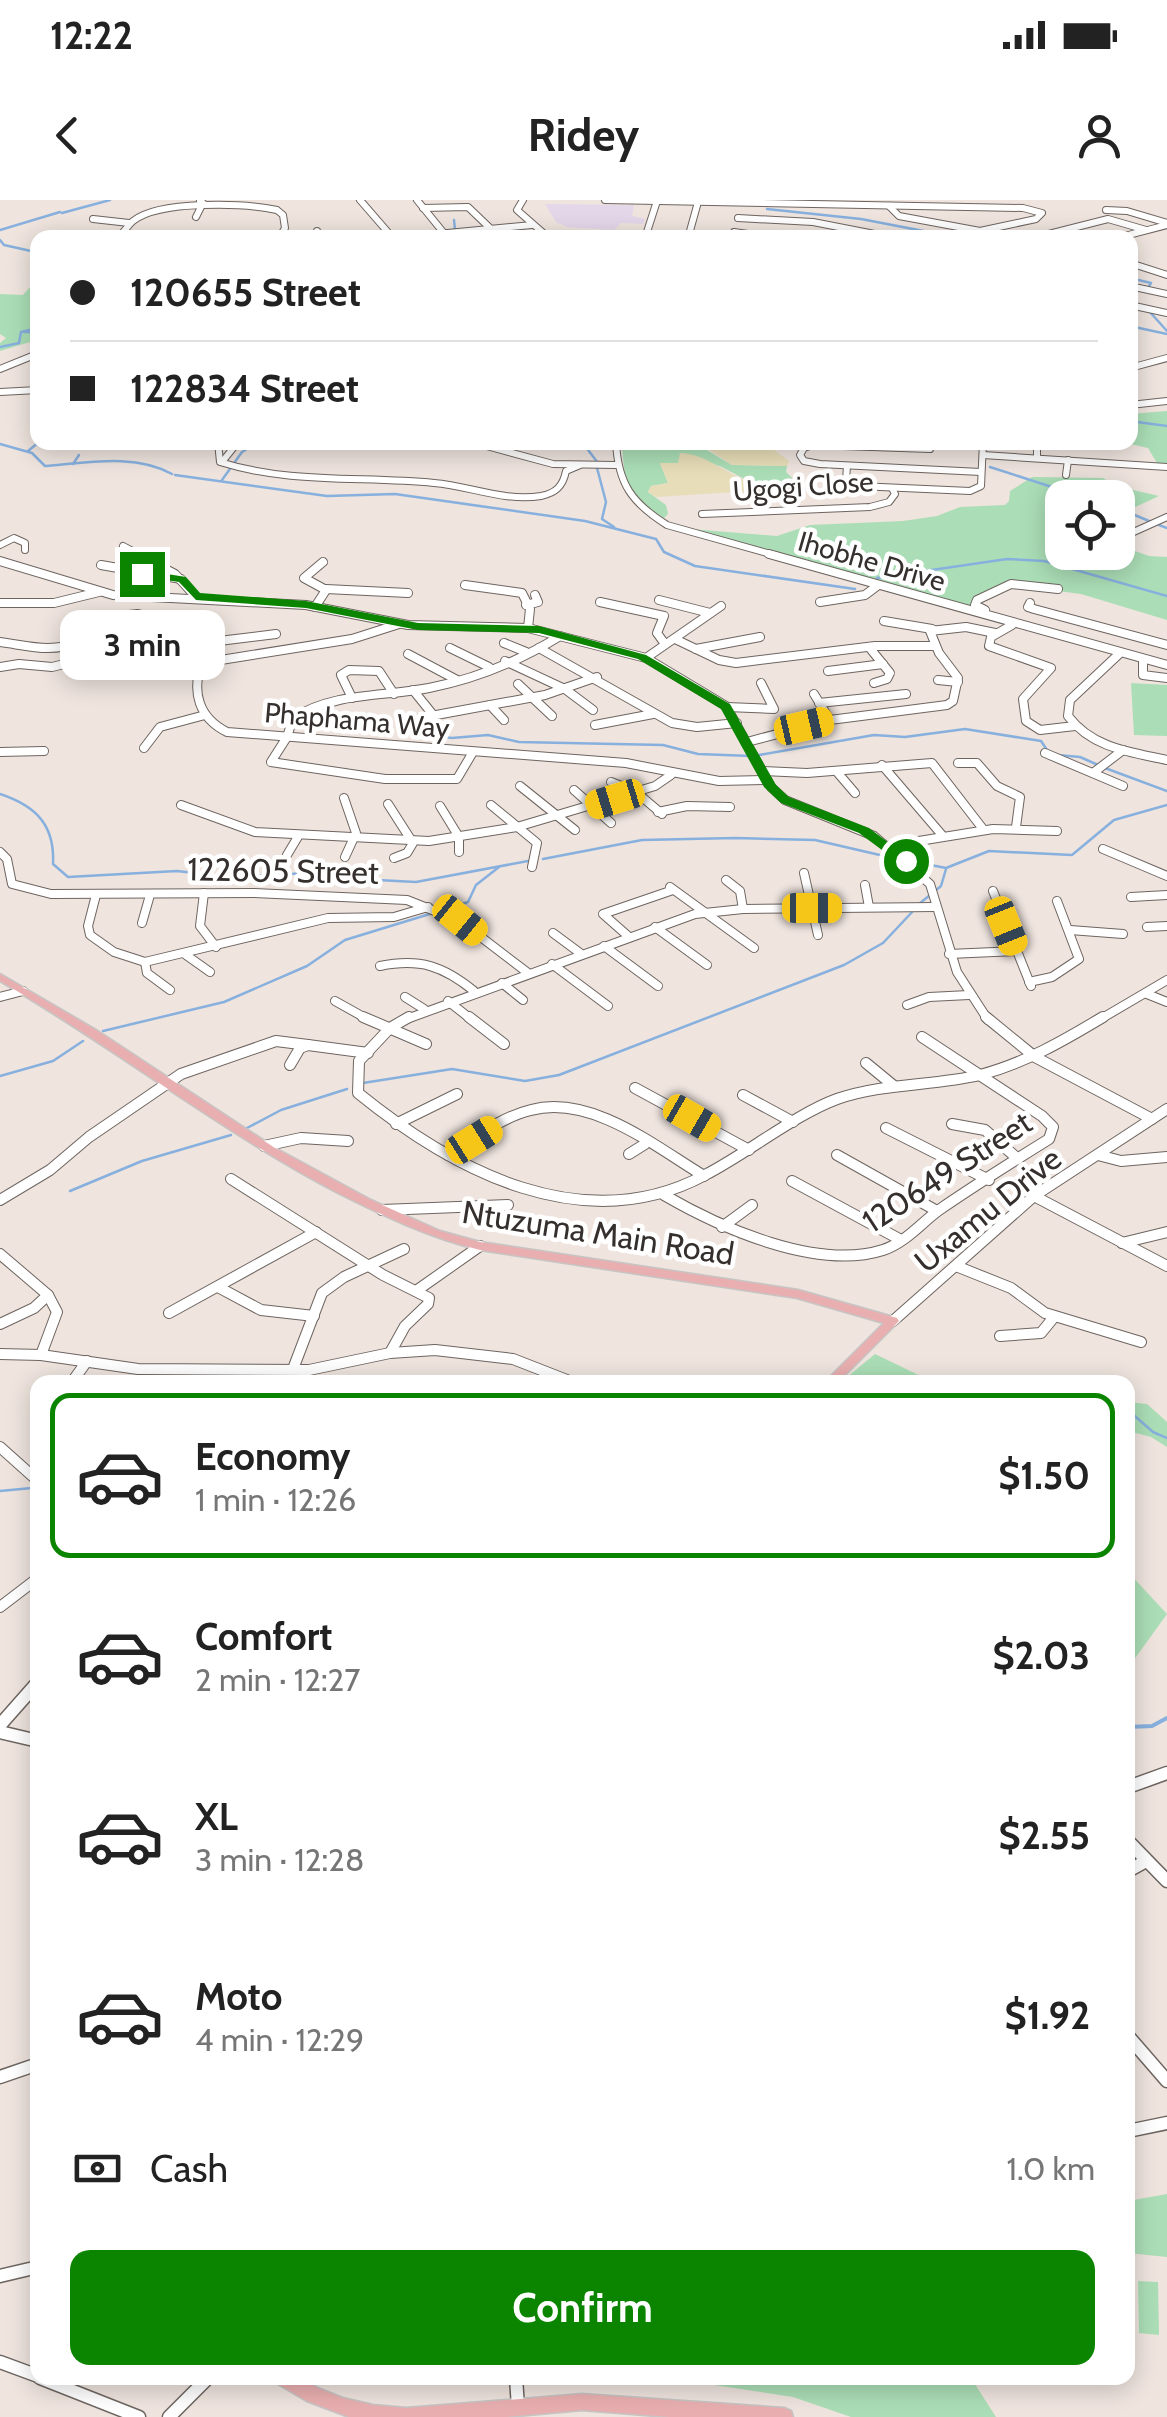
<!DOCTYPE html>
<meta charset="utf-8">
<style>
:root{--surface:#fff;--page:#f2f2f2;--text:#222;--muted:#767676;--line:#e0e0e0;--accent:#0b8400}
body{margin:0;font-family:Cabin,sans-serif;background:var(--page);color:var(--text);height:100vh;display:flex;flex-direction:column;font-size:38px;white-space:nowrap}
*{box-sizing:border-box;margin:0}
p{font-size:32px;color:var(--muted)}
.icon{flex:none;width:55px;height:55px;fill:none;stroke:currentColor;stroke-width:2;stroke-linecap:round;stroke-linejoin:round}
.map{position:relative;flex:1;overflow:hidden}
.details{position:absolute;left:30px;top:1175px;width:1105px;height:1010px;display:flex;flex-direction:column;background:var(--surface);border-radius:20px;box-shadow:0 5px 25px #0003}
.details>*{flex:none}
.guide{position:absolute;left:30px;top:30px;width:1108px;height:220px;border-radius:20px;box-shadow:0 5px 25px #0003;display:grid;align-content:center;height:220px;padding:0 40px;background:var(--surface)}
.controls{position:absolute;left:1045px;top:280px;display:grid;gap:20px}
.controls a{display:grid;place-items:center;width:90px;height:90px;border-radius:20px;background:var(--surface);box-shadow:0 5px 25px #0003;font-size:50px}
.end{position:absolute;width:45px;height:45px;margin:-22px;border:12px solid #0b8400;background:#fff;box-shadow:0 0 0 5px #fff}
.from{border-radius:50%}
.bubble{position:absolute;height:70px;border-radius:20px;background:var(--surface);box-shadow:0 5px 25px #0003;font-size:32px;font-weight:800;line-height:70px;text-align:center}
.car{position:absolute;width:30px;height:60px;margin:-30px -15px;border-radius:12px;box-shadow:0 0 8px 2px #0007;background:linear-gradient(#f5c518 24%,#345 0 40%,#f5c518 0 76%,#345 0 86%,#f5c518 0)}
.guide b{display:flex;align-items:center;gap:35px;height:95px;font-size:38px}
.guide b+b{border-top:2px solid var(--line)}
.guide i{width:25px;height:25px;background:var(--text)}
ul{padding:18px 0 0;list-style:none}
li{display:flex;align-items:center;gap:30px;height:165px;margin:0 20px 15px;padding:0 20px;border:5px solid transparent;border-radius:20px}
li div{flex:1}
li b{display:block;font-size:38px}
li em{font-style:normal;font-weight:800}
li.selected{border-color:var(--accent)}
li>.icon{width:90px;height:90px;stroke-width:1.5}
.pay{display:flex;align-items:center;gap:25px;height:110px;padding:0 40px;font-size:38px}
.pay p{margin-inline-start:auto}
.primary-button{display:flex;gap:20px;margin-top:auto;padding:20px 40px}
.primary-button a{flex:1;height:115px;border-radius:20px;background:var(--accent);color:#fff;font-size:40px;font-weight:800;line-height:115px;text-align:center}
.status{display:flex;justify-content:space-between;align-items:center;height:70px;padding:0 50px;background:var(--surface);direction:ltr}
.status svg{height:28px;fill:currentColor}
header{display:flex;justify-content:space-between;align-items:center;height:130px;padding:0 40px;background:var(--surface);font-size:45px;font-weight:800}
.map>svg:first-child{display:block}
.education{fill:#e5d7ea}
.green{fill:#abdeb6}
.sand{fill:#e7ddb8}
.lines{fill:none;stroke-linecap:round;stroke-linejoin:round}
.stream-far1{stroke:#87b0de;stroke-width:2.5}
.stream{stroke:#87b0de;stroke-width:4}
.minor-far3-casing{stroke:#6e6560;stroke-width:8}
.minor-far2-casing{stroke:#6e6560;stroke-width:10}
.minor-far1-casing{stroke:#6e6560;stroke-width:12}
.minor-casing{stroke:#6e6560;stroke-width:15}
.major-casing{stroke:#c6c5c4;stroke-width:3}
.minor-far3{stroke:#fff;stroke-width:6}
.minor-far2{stroke:#fff;stroke-width:8}
.minor-far1{stroke:#fff;stroke-width:10}
.minor{stroke:#fff;stroke-width:12}
.major{fill:#e9afb0;fill-rule:evenodd}
.route{fill:#0b8400}
.labels{text-anchor:middle;stroke-width:9;stroke-linejoin:round;paint-order:stroke}
.far-street-label{font-size:28px;fill:#35302e;stroke:#fff}
.street-label{font-size:32px;fill:#35302e;stroke:#fff}
</style>
<div class="status"><b>12:22</b><svg viewBox="0 0 49 12"><path d="M0 12V9h3v3zM5 12V6h3v6zM10 12V3h3v9zM15 12V0h3v12zM26 1h20v11H26zM47 4h2v5h-2z"/></svg></div>
<header><svg class="icon" aria-label="back" viewBox="0 0 24 24"><path d="M15 5l-7 7 7 7"/></svg>Ridey<svg class="icon" aria-label="person" viewBox="0 0 24 24"><circle cx="12" cy="8" r="4"/><path d="M4 21q1-7 8-7t8 7"/></svg></header>
<div class="map">
<svg width="1167" height="2217" viewBox="0 0 1167 2217">
<rect width="100%" height="100%" fill="#efe4de"/>
<polygon class="education" points="545,4 634,5 632,16 645,19 643,24 621,23 614,30 567,27 556,22"/>
<g class="green">
<polygon points="37,86 37,140 0,151 0,143 6,138 0,134 0,94 23,95 30,87"/>
<polygon points="1167,211 1167,264 1157,263 1148,248 1126,243 1130,242 1130,214"/>
<path d="M622,243H695L732,265L787,266L786,272L805,290L750,282L722,267L683,253L678,263H660L668,283L651,286L648,292L666,305L668,314L664,318C627,298 624,281 622,243Z"/>
<polygon points="1032,277 1103,278 1116,286 1159,296 1118,315 1118,298 1062,298 1062,352 1118,352 1118,345 1149,356 1167,357 1167,420 1081,394 1015,385 967,406 691,329 777,336 810,325 903,321 937,316 960,307 1005,305 1009,301 1010,291"/>
<polygon points="1131,483 1167,485 1167,536 1134,535"/>
<polygon points="875,1154 933,1182 841,1182"/>
<polygon points="1128,1202 1147,1204 1167,1222 1167,1247 1151,1237 1128,1231"/>
<polygon points="1128,1372 1167,1414 1128,1468"/>
<polygon points="1167,1994 1167,2057 1128,2053 1128,2001"/>
<polygon points="1138,2081 1158,2082 1159,2135 1139,2133"/>
<polygon points="656,2178 971,2178 996,2217 851,2217 793,2197 687,2181 654,2181"/>
</g>
<g class="sand">
<polygon points="702,245 774,250 789,261 787,266 732,265"/>
<path d="M680,253C704,253 727,274 749,282C759,285 771,287 782,289L656,297L648,292L651,286L668,283L660,263H678Z"/>
</g>
<g class="lines">
<g class="stream-far1">
<polyline points="767,9 861,19 960,38"/>
<polyline points="62,13 110,0"/>
<polyline points="454,20 455,30"/>
<polyline points="0,30 60,12"/>
<polyline points="0,40 4,45 31,51 38,61"/>
<polyline points="1130,78 1151,83 1149,86"/>
<polyline points="1149,111 1167,131"/>
<polyline points="1130,126 1167,134"/>
<polyline points="24,132 38,132"/>
<polyline points="0,147 19,143 21,132 38,128"/>
<polyline points="1130,221 1167,226"/>
<polyline points="582,242 598,263"/>
<path d="M0,244L32,253L45,266C86,263 135,253 172,274"/>
<polyline points="28,251 39,242"/>
<polyline points="73,264 79,255"/>
<polyline points="990,267 1086,298"/>
<polyline points="597,268 606,302 602,319 614,327"/>
<polyline points="175,275 327,296 395,294 585,321 656,339 664,352 695,366 855,389"/>
<polyline points="222,280 242,252 258,242"/>
<polyline points="1118,308 1149,321"/>
<polyline points="1159,325 1167,328"/>
<polyline points="877,378 1007,359 1044,361 1167,396"/>
<polyline points="411,533 452,538 488,535 519,542 663,545 698,554 751,556"/>
<polyline points="759,555 874,535 905,537 965,529 1041,541 1047,550"/>
<polyline points="1058,555 1080,557 1098,565"/>
<polyline points="1105,568 1167,591"/>
<path d="M0,594C36,606 55,625 53,664L68,677L177,671L229,677L349,671L377,680L416,682L528,661"/>
<polyline points="543,659 642,640 735,638 815,640 897,659"/>
<polyline points="910,661 946,668 989,651 1072,655 1114,620 1167,605"/>
<polyline points="919,704 941,686 946,669"/>
<polyline points="441,711 468,702 476,685 499,667"/>
<polyline points="103,831 224,802 307,766 345,740 433,713"/>
<polyline points="0,876 53,861 83,841"/>
<polyline points="363,883 452,869 525,881 559,875 844,765 883,743 914,710"/>
<polyline points="247,928 281,910 347,889"/>
<polyline points="70,991 142,961 231,935"/>
<polyline points="240,1177 240,1182"/>
<polyline points="1128,1210 1153,1232 1167,1238"/>
<polyline points="0,1291 32,1288"/>
</g>
<polyline class="stream" points="1128,1527 1152,1526 1167,1518"/>
<defs>
<g id="minor-far3">
<polyline points="360,0 393,38"/>
<polyline points="417,0 443,32"/>
<polyline points="523,0 517,10 549,38"/>
<polyline points="605,0 1023,8 1042,13 1036,19 980,31"/>
<polyline points="889,6 899,16 980,31 990,38"/>
<polyline points="423,8 468,7 491,29"/>
<polyline points="1106,10 1127,11 1167,23"/>
<polyline points="196,17 203,3 200,1"/>
<polyline points="738,18 813,22 895,38"/>
<polyline points="93,19 129,23"/>
<polyline points="317,31 317,38"/>
<polyline points="734,32 775,38"/>
<path d="M117,38C125,32 127,26 133,21C159,0 244,3 277,10L283,15L285,28L279,38"/>
<polyline points="395,38 532,25"/>
<polyline points="645,38 657,1"/>
<polyline points="688,38 698,2"/>
<polyline points="1033,38 1108,19 1146,30"/>
<polyline points="1117,38 1167,25"/>
<polyline points="1130,63 1167,75"/>
<polyline points="1130,86 1167,94"/>
<polyline points="1130,105 1167,113"/>
<polyline points="1130,168 1167,158"/>
<polyline points="0,169 37,154"/>
<polyline points="0,192 38,190"/>
<polyline points="1130,205 1167,201"/>
<path d="M218,242L220,262C290,284 362,276 434,283C470,286 505,302 541,296C556,293 563,286 566,271L580,265"/>
<polyline points="472,242 553,264 616,265"/>
<path d="M616,242C618,284 632,303 667,325L778,356"/>
<polyline points="1037,242 1037,258"/>
<polyline points="930,249 813,245 804,248 800,255 804,261 820,264 981,272"/>
<polyline points="983,255 1167,267"/>
<polyline points="222,262 238,242"/>
<polyline points="847,266 846,280 858,286 970,291 981,286 983,242"/>
<polyline points="1066,275 1068,260"/>
<polyline points="702,314 870,307 889,302 895,294 892,288"/>
<polyline points="1118,339 1167,317"/>
<polyline points="0,345 14,338 25,343 25,350"/>
<polyline points="123,346 142,356"/>
</g>
<g id="minor-far2">
<polyline points="137,354 175,374 196,397"/>
<polyline points="769,354 1167,465"/>
<polyline points="0,361 113,395 306,405 408,425 528,428 646,458 726,506 771,587 785,600 874,636 930,684 957,772 988,820"/>
<polyline points="101,365 181,379"/>
<polyline points="465,385 522,393 530,409 528,428"/>
<polyline points="326,389 408,393"/>
<polyline points="659,400 710,413"/>
<polyline points="600,402 664,416 657,433 665,444"/>
<polyline points="820,402 865,395 877,386"/>
<polyline points="0,403 54,403 99,392"/>
<polyline points="1030,403 1028,407 1034,409 1167,445"/>
<polyline points="526,405 538,402 535,395"/>
<polyline points="315,407 326,390 304,378 323,362"/>
<polyline points="985,410 975,405 977,400 1011,384 1058,389"/>
<polyline points="197,419 212,449"/>
<polyline points="72,421 138,414 163,420"/>
<polyline points="884,421 932,429"/>
<path d="M399,424L352,439L202,463C191,492 199,518 227,532L626,563L719,581L767,580"/>
<polyline points="1012,425 991,437 989,446 1051,468 1023,499 1026,521 1040,530 1075,526"/>
<polyline points="675,439 719,460 736,463 875,446 935,446"/>
<path d="M0,442C16,444 32,448 48,448C97,447 136,418 175,462L201,465"/>
<polyline points="504,443 526,452"/>
<polyline points="210,447 219,441 276,434"/>
<polyline points="869,447 890,473 887,479 874,483"/>
<polyline points="450,448 489,467"/>
<polyline points="539,448 672,523 697,527 737,523"/>
<polyline points="696,449 760,437"/>
<polyline points="408,454 457,480"/>
<path d="M1119,454L1070,500L1068,516C1092,548 1130,552 1167,560"/>
<polyline points="646,458 721,406"/>
<polyline points="1143,460 1143,475 1167,478"/>
<polyline points="505,461 565,489 593,510"/>
<polyline points="0,467 19,464 52,467 93,457 138,461"/>
<polyline points="828,471 883,464"/>
<polyline points="938,480 958,482"/>
<polyline points="518,484 552,516"/>
<polyline points="413,490 434,516"/>
<polyline points="352,498 341,475 349,470 379,471 394,494"/>
<polyline points="819,503 906,494"/>
<polyline points="490,505 504,520"/>
<polyline points="727,507 774,509 761,483"/>
<polyline points="420,518 545,495 597,477"/>
<polyline points="830,520 947,505 953,501 958,478 939,453 930,431 966,427 995,433"/>
<polyline points="595,525 653,514"/>
<polyline points="747,542 830,520 814,494"/>
<polyline points="144,548 160,527 205,515"/>
<polyline points="0,552 44,551"/>
<path d="M473,552L457,579H385L271,562L287,537L293,518C335,492 382,497 429,488C475,479 521,460 560,436"/>
<polyline points="1045,553 1123,586"/>
<polyline points="958,563 977,563 997,586 1020,597 1016,627"/>
<polyline points="882,565 942,635"/>
<polyline points="763,571 807,573 932,563 983,629"/>
<polyline points="837,572 855,593"/>
<polyline points="1093,573 1123,550"/>
<polyline points="611,582 636,592 662,614"/>
<polyline points="520,586 575,630"/>
<polyline points="574,590 611,623"/>
<polyline points="344,598 356,633 345,657"/>
<polyline points="388,604 413,643 407,653 394,658"/>
<polyline points="181,605 255,632 429,641 517,627 655,586 671,575"/>
<polyline points="491,605 537,643 532,667"/>
<polyline points="440,606 459,637 459,652"/>
<polyline points="658,612 687,606 730,607"/>
<polyline points="888,646 993,629 1057,631"/>
<polyline points="1103,649 1167,676"/>
<polyline points="0,652 7,659 12,684 51,694 254,693 407,700 460,721 528,773"/>
<polyline points="287,655 299,635"/>
<polyline points="804,673 818,735"/>
<polyline points="726,680 740,691 743,709"/>
<polyline points="865,685 869,707"/>
<polyline points="670,687 754,748"/>
<polyline points="993,691 1031,786"/>
<polyline points="204,693 200,726 216,747"/>
<polyline points="96,695 88,726 90,735 114,752 145,762 328,718 394,717 428,707"/>
<polyline points="1131,697 1167,695"/>
<polyline points="142,723 150,695"/>
<polyline points="655,727 707,765"/>
<polyline points="1147,727 1167,726"/>
<polyline points="1070,730 1123,734"/>
<polyline points="553,733 580,753"/>
<polyline points="628,736 603,714 673,690"/>
<polyline points="604,746 658,786"/>
<polyline points="949,754 1017,751"/>
<polyline points="186,755 210,772"/>
<polyline points="145,762 147,773 170,790"/>
<polyline points="552,764 608,806"/>
<path d="M380,766C420,758 443,766 474,791"/>
<polyline points="1029,782 1052,777 1079,759 1057,701"/>
<polyline points="502,783 523,800"/>
<polyline points="1147,794 1167,802"/>
<polyline points="0,797 23,791"/>
<polyline points="405,797 424,809"/>
<polyline points="335,801 369,820"/>
<polyline points="448,801 472,820"/>
<polyline points="907,805 929,797 969,795"/>
<polyline points="404,820 695,714 743,709 936,707"/>
<polyline points="1099,820 1167,780"/>
</g>
<g id="minor-far1">
<polyline points="363,817 426,844"/>
<path d="M409,817L390,828L359,861L358,893C454,971 584,1040 705,975C746,954 796,914 837,899C883,883 933,886 980,875C1025,863 1063,841 1103,817"/>
<polyline points="469,817 504,844"/>
<polyline points="986,817 1035,857 1152,919"/>
<polyline points="866,863 894,886"/>
<polyline points="290,865 300,848 308,845 368,853"/>
<polyline points="635,888 749,950"/>
<polyline points="743,895 793,922"/>
<polyline points="396,924 457,894"/>
<polyline points="952,924 985,930 1018,959"/>
<polyline points="886,928 989,980"/>
<polyline points="264,946 301,938 348,941"/>
<polyline points="629,954 645,944"/>
<path d="M448,955C474,939 501,917 531,910C591,894 656,947 704,976"/>
<polyline points="837,955 937,1011"/>
<polyline points="1098,955 1121,961 1167,957"/>
<polyline points="231,979 383,1075 429,1098 428,1104 405,1126 390,1153"/>
<polyline points="792,981 901,1040"/>
<path d="M664,995C721,1028 817,1071 883,1050C905,1043 921,1023 939,1010C975,985 1012,962 1049,939L1053,927L1042,916L922,837"/>
<polyline points="1034,996 1167,1066"/>
<polyline points="0,1000 50,970 89,937 181,874 276,841 308,845"/>
<polyline points="382,1010 508,1005"/>
<polyline points="722,1027 752,1005"/>
<polyline points="1122,1043 1167,1032"/>
<polyline points="0,1054 48,1095 34,1108 0,1124"/>
<polyline points="956,1066 1011,1088 1045,1113 1141,1142"/>
<polyline points="218,1087 261,1110 314,1116"/>
<polyline points="416,1091 480,1046"/>
<polyline points="169,1113 316,1032"/>
<polyline points="893,1121 1034,996 1167,909"/>
<polyline points="1000,1136 1041,1133 1054,1117"/>
<polyline points="0,1154 41,1155 138,1169 309,1170 390,1153 435,1150 513,1159 572,1182"/>
<polyline points="41,1155 57,1112 48,1095"/>
<polyline points="293,1169 322,1093 344,1077 404,1049"/>
<polyline points="72,1182 87,1161"/>
<polyline points="0,1247 38,1281"/>
<polyline points="0,1407 38,1378"/>
</g>
<g id="minor">
<polyline points="0,1525 38,1482"/>
<polyline points="0,1532 38,1541"/>
<polyline points="1128,1587 1167,1573"/>
<polyline points="1128,1641 1167,1681"/>
<polyline points="1128,1671 1146,1661"/>
<polyline points="1128,1836 1167,1881"/>
<polyline points="0,1877 38,1864"/>
<polyline points="1128,1931 1167,1923"/>
<polyline points="0,2076 38,2067"/>
<polyline points="0,2162 38,2176"/>
<polyline points="40,2178 139,2217"/>
<polyline points="516,2178 518,2207"/>
<polyline points="169,2217 208,2178"/>
</g>
<g id="major">
<path d="M0,774L96,830L275,948L369,999L440,1031L480,1042L798,1090L897,1118L899,1121L838,1182H825L884,1123L797,1098L480,1050C430,1038 384,1016 338,993C220,931 115,848 0,781Z"/>
<polygon points="276,2178 300,2178 320,2189 343,2198 373,2205 406,2208 582,2194 784,2208 791,2211 793,2217 670,2217 582,2210 506,2217 349,2217 307,2201 278,2184"/>
</g>
</defs>
<use href="#minor-far3" class="minor-far3-casing"/>
<use href="#minor-far2" class="minor-far2-casing"/>
<use href="#minor-far1" class="minor-far1-casing"/>
<use href="#minor" class="minor-casing"/>
<use href="#major" class="major-casing"/>
<use href="#minor-far3" class="minor-far3"/>
<use href="#minor-far2" class="minor-far2"/>
<use href="#minor-far1" class="minor-far1"/>
<use href="#minor" class="minor"/>
<use href="#major" class="major"/>
</g>
<polygon class="route" points="142,370 186,377 200,393 306,401 418,423 539,426 646,455 730,504 776,585 789,597 869,628 913,661 901,664 859,633 781,603 764,587 721,509 638,459 539,433 418,430 306,408 196,400 179,382 138,376"/>
<g class="labels">
<g class="far-street-label">
<text transform="translate(803 286) rotate(-4)" y="10">Ugogi Close</text>
<text transform="translate(872 361) rotate(16)" y="10">Ihobhe Drive</text>
<text transform="translate(357 520) rotate(5)" y="10">Phaphama Way</text>
</g>
<g class="street-label">
<text transform="translate(283 671) rotate(1)" y="11">122605 Street</text>
<text transform="translate(947 972) rotate(-33)" y="11">120649 Street</text>
<text transform="translate(988 1010) rotate(-39)" y="11">Uxamu Drive</text>
<text transform="translate(598 1033) rotate(9)" y="11">Ntuzuma Main Road</text>
</g>
</g>
</svg>
<div class="controls">
<a><svg class="icon" aria-label="locate" viewBox="0 0 24 24"><circle cx="12" cy="12" r="6"/><path d="M12 2v4M12 18v4M2 12h4M18 12h4"/></svg></a>
</div>
<i class="end from" style="left:906px;top:661px"></i>
<i class="end" style="left:142px;top:374px"></i>
<div class="bubble" style="left:60px;top:410px;width:165px">3 min</div>
<i class="car" style="left:804px;top:526px;rotate:77deg"></i>
<i class="car" style="left:615px;top:599px;rotate:253deg"></i>
<i class="car" style="left:812px;top:708px;rotate:90deg"></i>
<i class="car" style="left:460px;top:720px;rotate:129deg"></i>
<i class="car" style="left:1006px;top:726px;rotate:158deg"></i>
<i class="car" style="left:692px;top:918px;rotate:120deg"></i>
<i class="car" style="left:474px;top:940px;rotate:58deg"></i>
<div class="guide">
<b><i class="from"></i>120655 Street</b>
<b><i></i>122834 Street</b>
</div>
<section class="details">
<ul>
<li class="selected"><svg class="icon" aria-label="car" viewBox="0 0 24 24"><path d="M5 17H2v-5l4-1 3-4h7l3 4 3 1v5h-3M9 17h6M6 11h13"/><circle cx="7" cy="17" r="2"/><circle cx="17" cy="17" r="2"/></svg><div><b>Economy</b><p>1 min · 12:26</p></div><em>$1.50</em></li>
<li><svg class="icon" aria-label="car" viewBox="0 0 24 24"><path d="M5 17H2v-5l4-1 3-4h7l3 4 3 1v5h-3M9 17h6M6 11h13"/><circle cx="7" cy="17" r="2"/><circle cx="17" cy="17" r="2"/></svg><div><b>Comfort</b><p>2 min · 12:27</p></div><em>$2.03</em></li>
<li><svg class="icon" aria-label="car" viewBox="0 0 24 24"><path d="M5 17H2v-5l4-1 3-4h7l3 4 3 1v5h-3M9 17h6M6 11h13"/><circle cx="7" cy="17" r="2"/><circle cx="17" cy="17" r="2"/></svg><div><b>XL</b><p>3 min · 12:28</p></div><em>$2.55</em></li>
<li><svg class="icon" aria-label="car" viewBox="0 0 24 24"><path d="M5 17H2v-5l4-1 3-4h7l3 4 3 1v5h-3M9 17h6M6 11h13"/><circle cx="7" cy="17" r="2"/><circle cx="17" cy="17" r="2"/></svg><div><b>Moto</b><p>4 min · 12:29</p></div><em>$1.92</em></li>
</ul>
<div class="pay"><svg class="icon" aria-label="cash" viewBox="0 0 24 24"><path d="M3 7h18v10H3z"/><circle cx="12" cy="12" r="2"/></svg>Cash<p>1.0 km</p></div>
<div class="primary-button"><a>Confirm</a></div>
</section>
</div>
